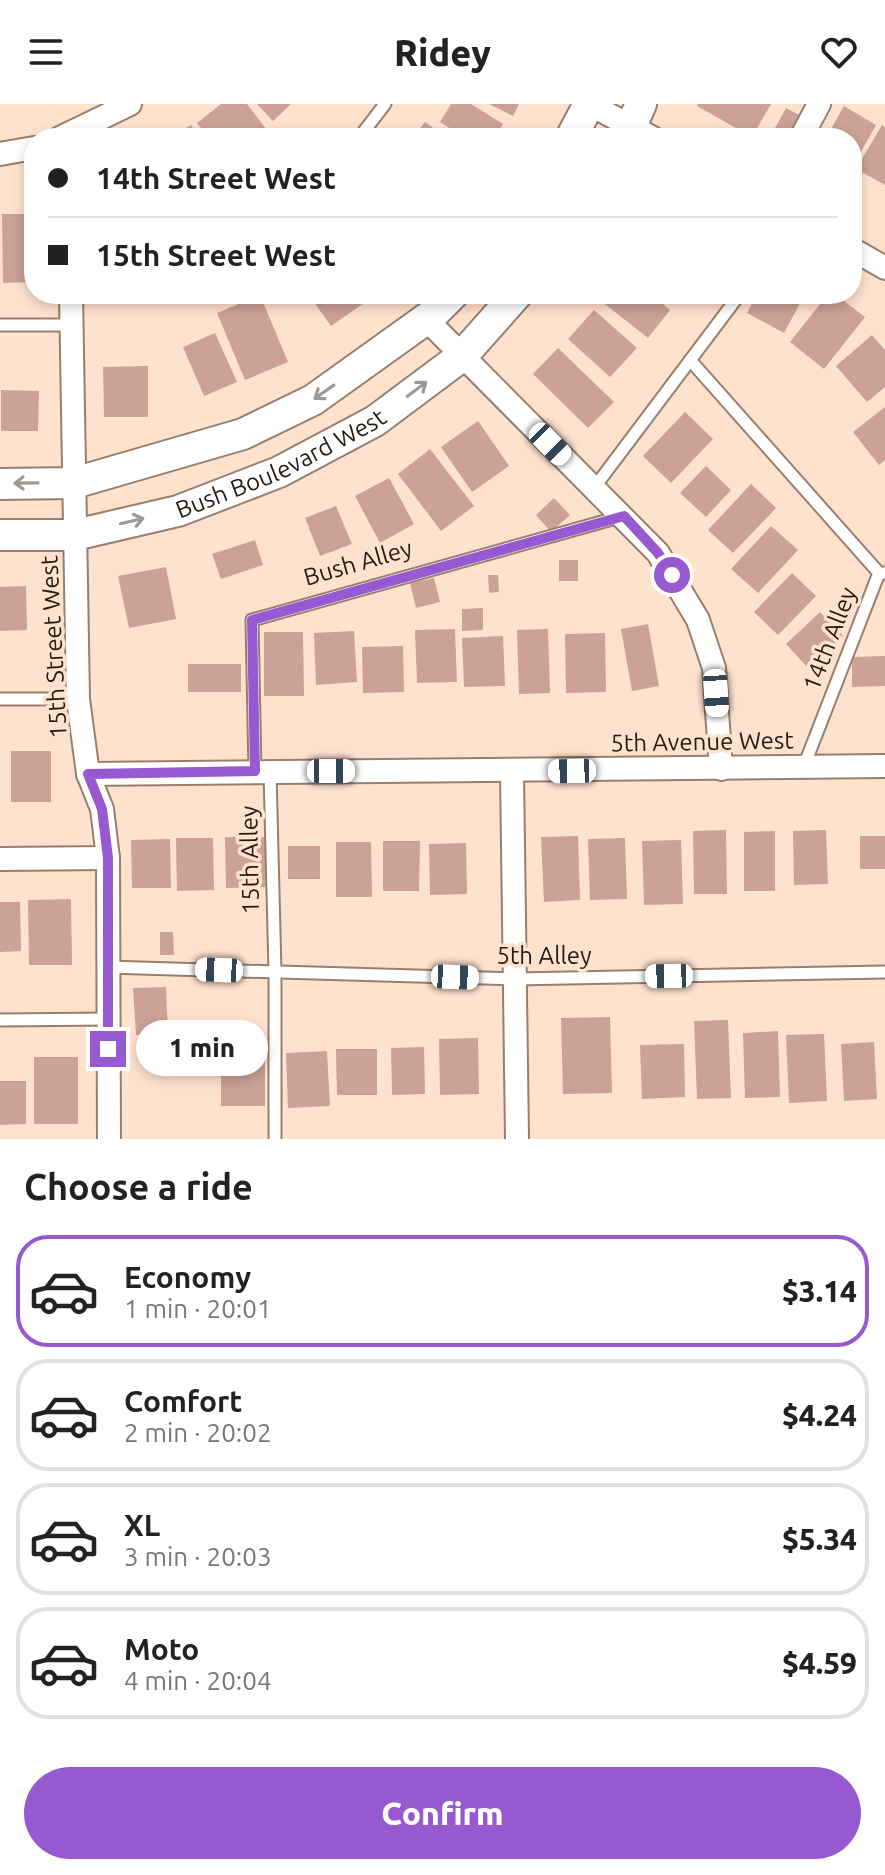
<!DOCTYPE html>
<meta charset="utf-8">
<style>
:root{--surface:#fff;--page:#f6f6f6;--text:#222;--muted:#767676;--line:#e0e0e0;--accent:#9759cf}
body{margin:0;font-family:Ubuntu,sans-serif;background:var(--page);color:var(--text);height:100vh;display:flex;flex-direction:column;font-size:30px;white-space:nowrap}
*{box-sizing:border-box;margin:0}
p{font-size:26px;color:var(--muted)}
.icon{flex:none;width:44px;height:44px;fill:none;stroke:currentColor;stroke-width:2;stroke-linecap:round;stroke-linejoin:round}
.map{position:relative;height:1035px;overflow:hidden}
.side{display:flex;flex-direction:column;background:var(--surface);flex:1}
.side>*{flex:none}
.hud{position:absolute;left:24px;top:24px;width:838px;height:176px;border-radius:32px;box-shadow:0 4px 12px #0003;display:grid;align-content:center;height:176px;padding:0 24px;background:var(--surface)}
.end{position:absolute;width:36px;height:36px;margin:-18px;border:10px solid #9759cf;background:#fff;box-shadow:0 0 0 4px #fff}
.from{border-radius:50%}
.bubble{position:absolute;height:56px;border-radius:28px;background:var(--surface);box-shadow:0 4px 12px #0003;font-size:26px;font-weight:800;line-height:56px;text-align:center}
.car{position:absolute;width:24px;height:48px;margin:-24px -12px;border-radius:10px;box-shadow:0 0 6px 2px #0007;background:linear-gradient(#fff 24%,#345 0 40%,#fff 0 76%,#345 0 86%,#fff 0)}
.hud b{display:flex;align-items:center;gap:28px;height:76px;font-size:30px}
.hud b+b{border-top:2px solid var(--line)}
.hud i{width:20px;height:20px;background:var(--text)}
ul{padding:0;list-style:none}
li{display:flex;align-items:center;gap:24px;height:112px;margin:0 16px 12px;padding:0 8px;border:4px solid var(--line);border-radius:32px}
li div{flex:1}
li b{display:block;font-size:30px}
li em{font-style:normal;font-weight:800}
li.current{border-color:var(--accent)}
li>.icon{width:72px;height:72px;stroke-width:1.5}
h2{padding:0 24px;font-size:36px;line-height:96px}
.button{display:flex;gap:16px;margin-top:auto;padding:16px 24px}
.button a{flex:1;height:92px;border-radius:48px;background:var(--accent);color:#fff;font-size:32px;font-weight:800;line-height:92px;text-align:center}
header{display:flex;justify-content:space-between;align-items:center;height:104px;padding:0 24px;background:var(--surface);font-size:36px;font-weight:800}
.map>svg:first-child{display:block}
.building{fill:#cca196}
.lines{fill:none;stroke-linecap:round;stroke-linejoin:round}
.service-casing{stroke:#987e6c;stroke-width:15}
.minor-casing{stroke:#987e6c;stroke-width:26}
.secondary-casing{stroke:#987e6c;stroke-width:34}
.service{stroke:#fff;stroke-width:11}
.minor{stroke:#fff;stroke-width:22}
.secondary{stroke:#fff;stroke-width:30}
.oneway{stroke:#9d9895}
.route{stroke:#9759cf;stroke-width:10}
.labels{text-anchor:middle;stroke-width:7;stroke-linejoin:round;paint-order:stroke}
.street-label{font-size:24px;fill:#251b14;stroke:#ffe2ce}
</style>
<header><svg class="icon" aria-label="menu" viewBox="0 0 24 24"><path d="M4 6h16M4 12h16M4 18h16"/></svg>Ridey<svg class="icon" aria-label="heart" viewBox="0 0 24 24"><path d="M12 20l-8-8c-3-5 5-10 8-4 3-6 11-1 8 4z"/></svg></header>
<div class="map">
<svg width="885" height="1035" viewBox="0 0 885 1035">
<rect width="100%" height="100%" fill="#ffe2ce"/>
<g class="building">
<polygon points="221,0 247,0 273,34 209,34 197,19"/>
<polygon points="257,0 291,0 273,17"/>
<polygon points="451,0 471,0 503,20 494,34 465,34 440,18"/>
<polygon points="489,0 519,0 513,12"/>
<polygon points="698,0 771,0 752,33 697,2"/>
<polygon points="844,2 876,21 852,64 852,34 826,34"/>
<polygon points="786,4 807,15 796,34 789,34 774,26"/>
<polygon points="425,18 447,34 413,34"/>
<polygon points="191,21 198,34 169,34"/>
<polygon points="882,21 885,23 885,81 856,65"/>
<polygon points="2,110 34,110 34,178 3,179"/>
<polygon points="308,190 357,190 363,200 331,222"/>
<polygon points="607,190 651,190 670,206 648,234 601,197"/>
<polygon points="757,190 805,190 784,229 747,209"/>
<polygon points="828,190 835,190 865,213 824,265 790,238"/>
<polygon points="260,191 288,258 245,276 217,209"/>
<polygon points="594,206 637,244 610,273 568,235"/>
<polygon points="215,229 237,278 204,292 183,243"/>
<polygon points="872,231 885,246 885,283 867,298 836,262"/>
<polygon points="558,244 614,298 588,324 533,270"/>
<polygon points="148,262 148,313 104,313 103,263"/>
<polygon points="1,286 39,287 38,327 1,327"/>
<polygon points="885,303 885,356 879,361 853,328"/>
<polygon points="685,308 713,335 671,379 643,352"/>
<polygon points="478,317 509,362 472,388 441,343"/>
<polygon points="430,345 474,402 441,427 398,370"/>
<polygon points="706,362 731,386 706,413 680,389"/>
<polygon points="389,374 414,420 380,439 355,392"/>
<polygon points="751,380 776,404 733,449 708,426"/>
<polygon points="554,394 570,411 551,428 536,411"/>
<polygon points="336,402 352,440 320,452 305,414"/>
<polygon points="771,422 798,446 758,489 731,465"/>
<polygon points="255,436 263,461 221,475 212,450"/>
<rect x="559" y="456" width="19" height="21"/>
<polygon points="166,463 176,515 129,524 118,472"/>
<polygon points="792,469 816,492 778,531 754,508"/>
<polygon points="488,471 498,471 499,488 489,489"/>
<polygon points="434,474 440,498 416,504 410,479"/>
<polygon points="26,482 27,526 0,527 0,483"/>
<polygon points="483,504 483,526 462,527 462,505"/>
<polygon points="820,508 843,532 808,564 786,540"/>
<polygon points="648,520 659,582 632,587 621,525"/>
<polygon points="455,525 457,578 417,579 415,526"/>
<polygon points="548,525 550,589 519,590 517,526"/>
<polygon points="354,527 357,578 316,581 314,529"/>
<polygon points="264,528 303,528 304,592 264,592"/>
<polygon points="605,529 606,588 566,589 565,530"/>
<polygon points="503,532 505,582 464,583 462,534"/>
<polygon points="403,542 404,588 363,589 362,543"/>
<polygon points="885,552 885,582 852,583 852,553"/>
<rect x="188" y="560" width="53" height="28"/>
<rect x="11" y="647" width="40" height="51"/>
<polygon points="726,726 727,790 694,790 693,727"/>
<polygon points="826,726 828,780 794,781 793,727"/>
<polygon points="775,727 775,787 744,787 744,728"/>
<polygon points="578,732 580,796 544,798 541,733"/>
<rect x="860" y="732" width="25" height="33"/>
<polygon points="225,733 265,733 265,783 226,784"/>
<polygon points="176,734 213,734 214,786 177,787"/>
<polygon points="625,734 627,795 590,796 588,735"/>
<polygon points="170,735 171,784 132,784 131,736"/>
<polygon points="681,736 683,800 644,801 642,737"/>
<polygon points="383,737 420,737 419,787 383,787"/>
<polygon points="336,738 371,738 372,793 336,793"/>
<polygon points="466,739 467,790 430,791 429,740"/>
<rect x="288" y="742" width="32" height="33"/>
<polygon points="71,795 72,861 29,861 28,796"/>
<polygon points="0,798 20,798 21,847 0,848"/>
<polygon points="160,828 173,828 174,851 160,851"/>
<polygon points="166,883 168,930 136,931 133,884"/>
<polygon points="610,913 612,989 563,990 561,914"/>
<polygon points="728,916 731,994 697,995 694,917"/>
<polygon points="778,927 780,993 745,994 743,929"/>
<polygon points="824,930 827,997 789,999 786,931"/>
<polygon points="478,934 479,990 440,991 439,935"/>
<polygon points="874,938 877,995 844,997 841,940"/>
<polygon points="684,940 685,993 642,995 640,941"/>
<polygon points="424,943 425,990 392,991 391,944"/>
<polygon points="336,945 377,945 377,991 337,991"/>
<polygon points="327,947 330,1002 288,1004 286,949"/>
<rect x="34" y="953" width="44" height="67"/>
<rect x="221" y="955" width="44" height="47"/>
<polygon points="0,977 26,977 26,1020 0,1021"/>
</g>
<g class="lines">
<defs>
<g id="service">
<polyline points="359,34 385,0"/>
<polyline points="72,195 97,190"/>
<polyline points="0,221 72,221"/>
<polyline points="690,256 879,469 885,469"/>
<polyline points="594,384 740,190"/>
<polyline points="0,595 78,595"/>
<polyline points="804,662 879,469"/>
<polyline points="255,667 252,516 623,412"/>
<polyline points="270,668 275,868 275,1035"/>
<polyline points="107,863 515,875 885,868"/>
<polyline points="0,916 108,915"/>
</g>
<g id="minor">
<polyline points="589,0 653,34"/>
<polyline points="60,34 130,0"/>
<polyline points="801,34 819,0"/>
<polyline points="0,50 34,44"/>
<polyline points="852,145 885,164"/>
<polyline points="71,190 78,595 88,670 102,705 108,754 109,1035"/>
<polyline points="426,215 658,449 698,516 714,564 721,665"/>
<polyline points="512,668 517,1035"/>
<polyline points="88,670 885,662"/>
<polyline points="0,755 108,754"/>
</g>
<g id="secondary">
<polyline points="571,34 589,0"/>
<polyline points="626,34 641,0"/>
<polyline points="0,380 74,379 243,330 313,296 433,210 453,190"/>
<path id="s1" d="M0,431H75L178,407L279,368L375,317L462,252L517,190"/>
</g>
</defs>
<use href="#service" class="service-casing"/>
<use href="#minor" class="minor-casing"/>
<use href="#secondary" class="secondary-casing"/>
<use href="#service" class="service"/>
<use href="#minor" class="minor"/>
<use href="#secondary" class="secondary"/>
</g>
<defs><path id="oneway-shaft" d="M-6 0H5M1.5-3L5.5 0L1.5 3" fill="none" stroke-width="1.6" stroke-linecap="round" stroke-linejoin="round" transform="scale(2)"/></defs>
<g class="oneway">
<use href="#oneway-shaft" transform="translate(417 285) rotate(-37)"/>
<use href="#oneway-shaft" transform="translate(324 288) rotate(145)"/>
<use href="#oneway-shaft" transform="translate(26 379) rotate(179)"/>
<use href="#oneway-shaft" transform="translate(132 417) rotate(-13)"/>
</g>
<g class="lines">
<polyline class="route" points="108,945 108,754 102,705 88,670 255,667 252,516 624,412 658,449 672,471"/>
</g>
<g class="labels">
<g class="street-label">
<text dy="8" stroke="none"><textPath href="#s1" startOffset="294">Bush Boulevard West</textPath></text>
<text transform="translate(358 459) rotate(-16)" y="8">Bush Alley</text>
<text transform="translate(830 535) rotate(-69)" y="8">14th Alley</text>
<text transform="translate(54 543) rotate(-93)" y="8">15th Street West</text>
<text transform="translate(702 638) rotate(-1)" y="8">5th Avenue West</text>
<text transform="translate(250 756) rotate(-91)" y="8">15th Alley</text>
<text x="544" y="860">5th Alley</text>
</g>
</g>
</svg>
<i class="end from" style="left:672px;top:471px"></i>
<i class="end" style="left:108px;top:945px"></i>
<div class="bubble" style="left:136px;top:916px;width:132px">1 min</div>
<i class="car" style="left:550px;top:340px;rotate:135deg"></i>
<i class="car" style="left:716px;top:589px;rotate:176deg"></i>
<i class="car" style="left:331px;top:667px;rotate:90deg"></i>
<i class="car" style="left:572px;top:667px;rotate:269deg"></i>
<i class="car" style="left:219px;top:866px;rotate:272deg"></i>
<i class="car" style="left:669px;top:872px;rotate:269deg"></i>
<i class="car" style="left:455px;top:873px;rotate:92deg"></i>
<div class="hud">
<b><i class="from"></i>14th Street West</b>
<b><i></i>15th Street West</b>
</div>
</div>
<section class="side">
<h2>Choose a ride</h2>
<ul>
<li class="current"><svg class="icon" aria-label="car" viewBox="0 0 24 24"><path d="M5 17H2v-5l4-1 3-4h7l3 4 3 1v5h-3M9 17h6M6 11h13"/><circle cx="7" cy="17" r="2"/><circle cx="17" cy="17" r="2"/></svg><div><b>Economy</b><p>1 min · 20:01</p></div><em>$3.14</em></li>
<li><svg class="icon" aria-label="car" viewBox="0 0 24 24"><path d="M5 17H2v-5l4-1 3-4h7l3 4 3 1v5h-3M9 17h6M6 11h13"/><circle cx="7" cy="17" r="2"/><circle cx="17" cy="17" r="2"/></svg><div><b>Comfort</b><p>2 min · 20:02</p></div><em>$4.24</em></li>
<li><svg class="icon" aria-label="car" viewBox="0 0 24 24"><path d="M5 17H2v-5l4-1 3-4h7l3 4 3 1v5h-3M9 17h6M6 11h13"/><circle cx="7" cy="17" r="2"/><circle cx="17" cy="17" r="2"/></svg><div><b>XL</b><p>3 min · 20:03</p></div><em>$5.34</em></li>
<li><svg class="icon" aria-label="car" viewBox="0 0 24 24"><path d="M5 17H2v-5l4-1 3-4h7l3 4 3 1v5h-3M9 17h6M6 11h13"/><circle cx="7" cy="17" r="2"/><circle cx="17" cy="17" r="2"/></svg><div><b>Moto</b><p>4 min · 20:04</p></div><em>$4.59</em></li>
</ul>
<div class="button"><a>Confirm</a></div>
</section>
